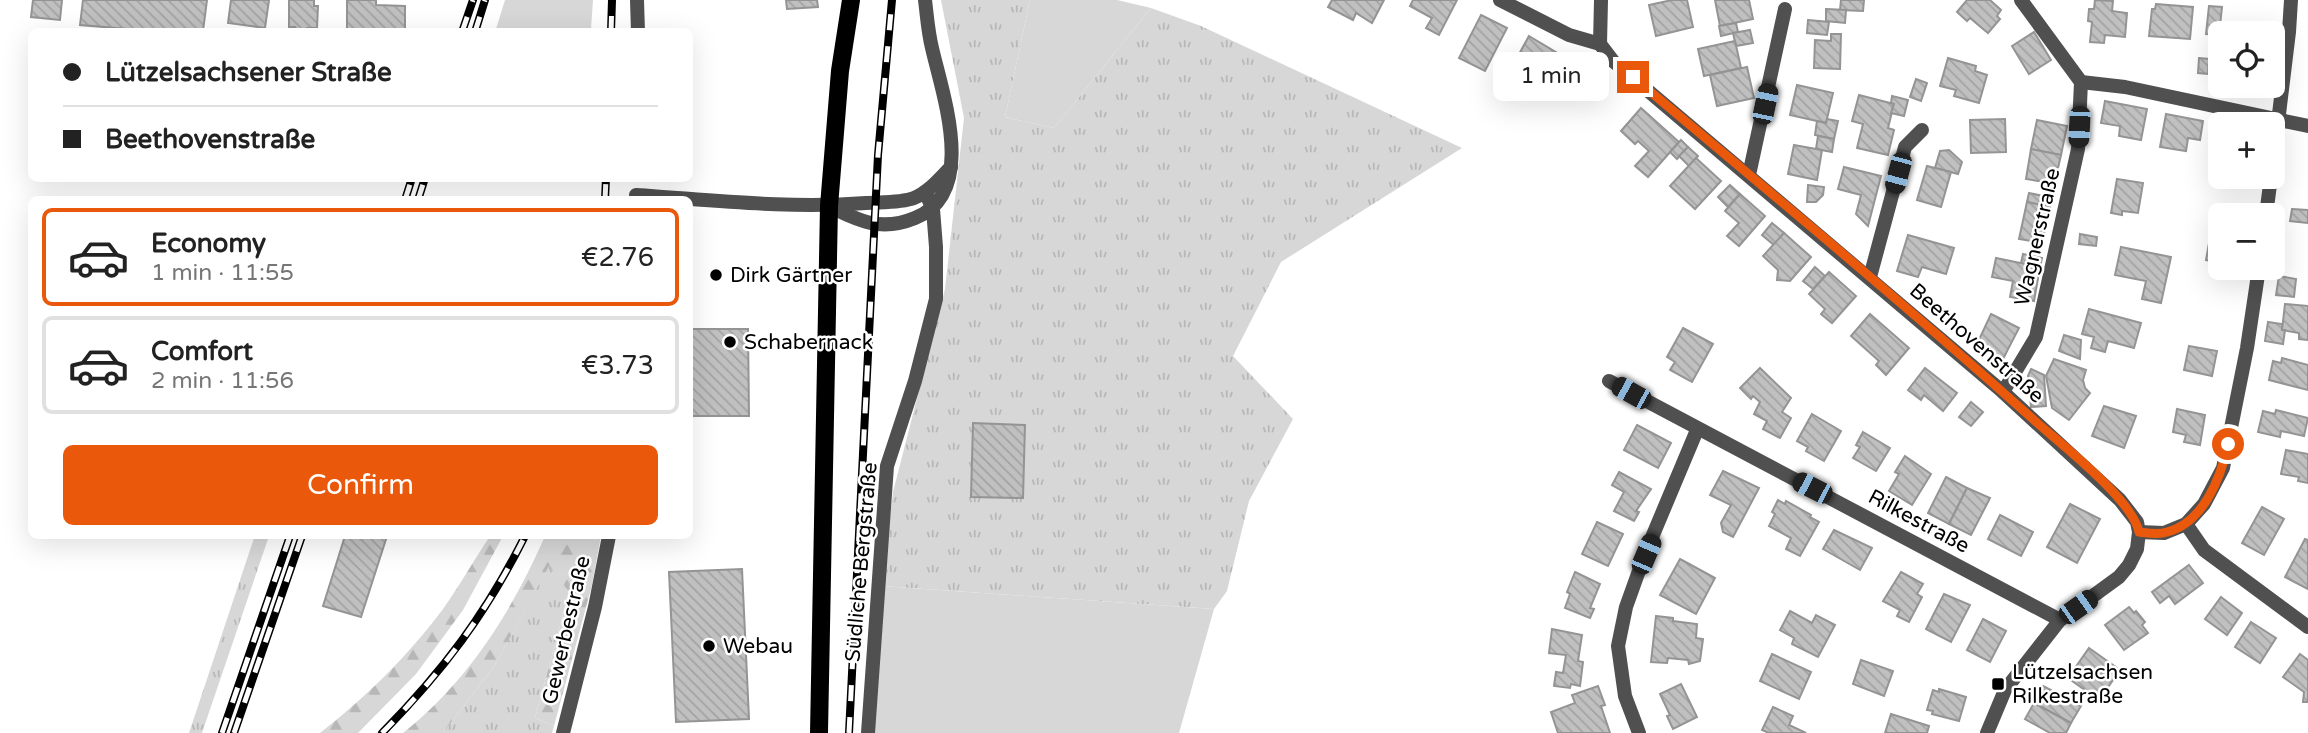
<!DOCTYPE html>
<meta charset="utf-8">
<style>
:root{--surface:#fff;--page:#f6f6f6;--text:#222;--muted:#767676;--line:#e0e0e0;--accent:#ea580c}
body{margin:0;font-family:"Varela Round",sans-serif;background:var(--page);color:var(--text);height:100vh;display:flex;flex-direction:column;font-size:26px;white-space:nowrap}
*{box-sizing:border-box;margin:0}
p{font-size:23px;color:var(--muted)}
.icon{flex:none;width:38px;height:38px;fill:none;stroke:currentColor;stroke-width:2;stroke-linecap:round;stroke-linejoin:round}
.map{position:relative;flex:1;overflow:hidden}
.drawer{position:absolute;left:28px;top:196px;width:665px;height:343px;display:flex;flex-direction:column;background:var(--surface);border-radius:10px;box-shadow:0 7px 28px #0002}
.drawer>*{flex:none}
.guide{position:absolute;left:28px;top:28px;width:665px;height:154px;border-radius:10px;box-shadow:0 7px 28px #0002;display:grid;align-content:center;height:154px;padding:0 35px;background:var(--surface)}
.fabs{position:absolute;left:2208px;top:21px;display:grid;gap:14px}
.fabs a{display:grid;place-items:center;width:77px;height:77px;border-radius:10px;background:var(--surface);box-shadow:0 7px 28px #0002;font-size:35px}
.end{position:absolute;width:32px;height:32px;margin:-16px;border:9px solid #ea580c;background:#fff;box-shadow:0 0 0 4px #fff}
.from{border-radius:50%}
.bubble{position:absolute;height:49px;border-radius:10px;background:var(--surface);box-shadow:0 7px 28px #0002;font-size:23px;font-weight:600;line-height:49px;text-align:center}
.car{position:absolute;width:21px;height:42px;margin:-21px -10px;border-radius:9px;box-shadow:0 0 5px 2px #0007;background:linear-gradient(#222 24%,#8ab4d8 0 40%,#222 0 76%,#8ab4d8 0 86%,#222 0)}
.guide b{display:flex;align-items:center;gap:24px;height:66px;font-size:26px}
.guide b+b{border-top:2px solid var(--line)}
.guide i{width:18px;height:18px;background:var(--text)}
ul{padding:12px 0 0;list-style:none}
li{display:flex;align-items:center;gap:21px;height:98px;margin:0 14px 10px;padding:0 21px;border:4px solid var(--line);border-radius:10px}
li div{flex:1}
li b{display:block;font-size:26px}
li em{font-style:normal;font-weight:600}
li.active{border-color:var(--accent)}
li>.icon{width:63px;height:63px;stroke-width:1.5}
.cta{display:flex;gap:14px;margin-top:auto;padding:14px 35px}
.cta a{flex:1;height:80px;border-radius:10px;background:var(--accent);color:#fff;font-size:28px;font-weight:600;line-height:80px;text-align:center}
.map>svg:first-child{display:block}
.grass{fill:url(#grass-tufts)}
.forest{fill:url(#forest-firs)}
.garden{fill:#d7d7d7}
.building{fill:url(#building-back-hatch);stroke:#949494;stroke-width:2}
.lines{fill:none;stroke-linecap:round;stroke-linejoin:round}
.street{stroke:#505050;stroke-width:14}
.primary{stroke:#000;stroke-width:18}
.rail-casing{stroke:#000;stroke-width:8}
.rail{stroke:#fff;stroke-width:5;stroke-dasharray:16;stroke-linecap:butt}
.route{stroke:#ea580c;stroke-width:9}
.poi-dot{fill:#000;stroke:#fff;stroke-width:2.5}
.labels{text-anchor:middle;stroke-width:5;stroke-linejoin:round;paint-order:stroke}
.street-label{font-size:21px;fill:#000;stroke:#fff}
.poi-label{font-size:21px;fill:#000;stroke:#fff;text-anchor:start}
</style>
<div class="map">
<svg width="2308" height="733" viewBox="0 0 2308 733">
<defs>
<pattern id="grass-tufts" width="24" height="20" patternUnits="userSpaceOnUse" patternTransform="scale(1.75)"><rect width="24" height="20" fill="#d7d7d7"/><path d="M3 7l-1-3M5 7V3M7 7l1-3M15 17l-1-3M17 17v-4M19 17l1-3" fill="none" stroke="#b7b7b7"/></pattern>
<pattern id="forest-firs" width="22" height="20" patternUnits="userSpaceOnUse" patternTransform="scale(1.75)"><rect width="22" height="20" fill="#d7d7d7"/><path d="M5 1l3.5 6h-7zM16 11l3.5 6h-7z" fill="#b7b7b7"/></pattern>
<pattern id="building-back-hatch" width="6" height="6" patternUnits="userSpaceOnUse" patternTransform="scale(1.75)"><rect width="6" height="6" fill="#c0c0c0"/><path d="M-1 5l2 2M0 0l6 6M5-1l2 2" fill="none" stroke="#a3a3a3"/></pattern>
</defs>
<rect width="100%" height="100%" fill="#fff"/>
<g class="grass">
<polygon points="941,0 1030,0 1005,117 1054,128 1151,8 1201,26 1462,148 1281,262 1233,356 1293,419 1249,501 1227,591 1214,609 882,586 893,492 945,289 964,118"/>
<polygon points="257,536 269,536 202,733 189,733 254,538"/>
<polygon points="549,565 569,592 535,718 554,726 552,733 443,733 495,665"/>
</g>
<g class="forest">
<path d="M490,536H503L463,610L416,674L358,733H320C365,698 409,655 443,609C460,585 474,560 490,536Z"/>
<path d="M545,536H601L592,585L554,726L535,718L569,592L549,566L495,665L443,733H403C469,680 511,613 545,536Z"/>
</g>
<g class="garden">
<polygon points="505,0 593,0 591,29 496,29"/>
<polygon points="1030,0 1117,0 1151,8 1054,128 1005,117"/>
<polygon points="882,586 1214,609 1179,733 869,733"/>
</g>
<g class="building">
<polygon points="33,0 62,0 60,20 31,17"/>
<polygon points="83,0 207,0 203,31 140,30 80,25"/>
<polygon points="231,0 269,0 265,28 228,23"/>
<polygon points="289,0 314,0 314,6 318,6 317,28 307,28 304,31 298,31 295,27 289,27"/>
<polygon points="347,0 376,0 376,5 405,6 405,32 347,32"/>
<polygon points="786,0 817,0 818,7 787,9"/>
<polygon points="1332,0 1384,0 1372,23 1356,13 1353,20 1328,7"/>
<polygon points="1413,0 1457,0 1439,35 1426,28 1432,18 1410,6"/>
<polygon points="1672,0 1687,0 1693,27 1656,36 1649,5"/>
<polygon points="1715,0 1749,0 1753,19 1720,26"/>
<polygon points="1841,0 1864,0 1863,11 1840,10"/>
<polygon points="1967,0 1990,0 2001,10 1997,16 2000,19 1988,33 1970,18 1967,21 1957,12"/>
<polygon points="2095,0 2113,1 2112,11 2127,13 2125,37 2105,35 2104,43 2090,42 2092,22 2088,21 2089,9 2094,9"/>
<polygon points="2156,4 2193,7 2190,39 2149,36 2152,9 2155,9"/>
<polygon points="2209,6 2222,7 2219,35 2206,34"/>
<polygon points="1826,9 1846,10 1845,23 1826,21"/>
<polygon points="1481,15 1507,28 1485,71 1459,58"/>
<polygon points="1808,20 1829,22 1827,35 1807,33"/>
<polygon points="1736,23 1738,32 1721,36 1719,26"/>
<polygon points="1750,30 1753,43 1736,46 1733,33"/>
<polygon points="2034,32 2051,60 2029,74 2012,46"/>
<polygon points="1831,34 1841,34 1840,69 1814,68 1815,40 1831,41"/>
<polygon points="1529,36 1574,63 1568,75 1560,71 1547,96 1532,88 1534,76 1513,65"/>
<polygon points="1735,41 1741,68 1704,76 1698,49"/>
<polygon points="1948,58 1976,66 1975,71 1987,75 1979,103 1954,96 1956,90 1940,86"/>
<polygon points="2199,58 2209,59 2208,74 2198,73"/>
<polygon points="1747,67 1754,98 1717,106 1710,75"/>
<polygon points="1916,79 1927,83 1921,101 1910,97"/>
<polygon points="1797,85 1833,93 1826,123 1790,115"/>
<polygon points="2230,86 2262,86 2261,95 2229,93"/>
<polygon points="1859,95 1894,104 1888,128 1894,130 1888,155 1857,148 1863,124 1852,121"/>
<polygon points="1892,96 1908,100 1904,116 1891,113 1894,104 1891,103"/>
<polygon points="2105,101 2147,109 2141,140 2119,136 2120,126 2101,123"/>
<polygon points="1641,108 1679,142 1648,177 1635,166 1649,151 1638,141 1635,144 1621,131"/>
<polygon points="2166,114 2203,121 2200,140 2188,138 2186,151 2160,147"/>
<polygon points="1827,119 1838,121 1834,139 1815,135 1817,121 1826,123"/>
<polygon points="2005,119 2006,152 1971,153 1970,120"/>
<polygon points="2037,120 2067,126 2061,155 2031,149"/>
<polygon points="1818,136 1834,139 1832,152 1816,149"/>
<polygon points="2219,136 2221,136 2221,168 2212,166"/>
<polygon points="1681,140 1688,147 1677,159 1670,152"/>
<polygon points="1794,145 1822,150 1817,180 1788,174"/>
<polygon points="1688,147 1698,156 1689,166 1679,156"/>
<polygon points="2031,149 2061,155 2053,190 2043,189 2044,182 2026,179"/>
<polygon points="1949,150 1962,162 1958,174 1935,168 1940,151"/>
<polygon points="1696,158 1721,181 1695,209 1670,186"/>
<polygon points="1927,166 1951,172 1941,207 1917,200"/>
<polygon points="1844,167 1881,176 1868,226 1856,214 1861,195 1838,189"/>
<polygon points="2117,179 2143,183 2138,213 2122,211 2122,215 2111,213"/>
<polygon points="1730,185 1740,194 1728,207 1718,197"/>
<polygon points="1808,185 1824,187 1823,195 1816,202 1807,202"/>
<polygon points="2029,193 2048,197 2046,206 2027,202"/>
<polygon points="1740,194 1765,216 1739,246 1727,236 1739,223 1725,211"/>
<polygon points="2027,202 2050,207 2042,243 2019,239"/>
<polygon points="2292,209 2308,210 2308,223 2290,221"/>
<polygon points="1772,223 1784,233 1774,245 1762,235"/>
<polygon points="2211,232 2221,234 2221,258 2218,263 2206,260"/>
<polygon points="1784,233 1811,257 1790,281 1777,280 1778,270 1763,256"/>
<polygon points="2080,234 2097,237 2096,246 2079,244"/>
<polygon points="1908,235 1954,248 1946,274 1922,267 1918,277 1897,271"/>
<polygon points="2121,247 2171,257 2161,303 2142,299 2146,281 2115,275"/>
<polygon points="2023,254 2042,258 2040,267 2021,263"/>
<polygon points="1996,258 2040,267 2034,301 2010,297 2013,281 1992,277"/>
<polygon points="1815,267 1825,276 1813,289 1803,281"/>
<polygon points="1829,272 1856,296 1832,323 1821,314 1825,309 1809,294"/>
<polygon points="2279,276 2296,279 2294,297 2276,295"/>
<polygon points="2285,304 2308,306 2308,340 2299,339 2299,333 2282,330"/>
<polygon points="2089,309 2141,323 2134,348 2108,341 2105,352 2091,348 2094,337 2082,334"/>
<polygon points="1870,314 1909,348 1886,375 1876,365 1879,361 1851,336"/>
<polygon points="1991,314 2019,328 2003,359 1976,346"/>
<polygon points="2268,322 2282,324 2282,330 2285,330 2283,344 2265,341"/>
<polygon points="1683,328 1713,344 1692,382 1670,370 1675,362 1667,357"/>
<polygon points="690,329 748,329 749,416 690,416"/>
<polygon points="2064,335 2081,340 2080,359 2059,351"/>
<polygon points="2189,346 2217,351 2212,376 2184,370"/>
<polygon points="2282,358 2308,365 2308,390 2269,380 2273,361 2281,363"/>
<polygon points="2054,359 2086,370 2083,380 2085,388 2090,393 2069,420 2052,408 2046,376"/>
<polygon points="1760,368 1791,398 1782,412 1791,418 1780,438 1763,429 1767,421 1754,414 1760,402 1753,396 1751,399 1740,388"/>
<polygon points="1925,368 1957,393 1943,411 1924,395 1921,400 1908,390"/>
<polygon points="2031,369 2044,375 2046,406 2031,407 2028,376"/>
<polygon points="1971,402 1983,412 1971,426 1959,417"/>
<polygon points="2104,406 2136,416 2124,448 2092,436"/>
<polygon points="2177,409 2205,415 2200,445 2184,442 2186,435 2173,432"/>
<polygon points="2276,410 2308,418 2304,436 2281,431 2280,437 2258,432 2263,411 2275,414"/>
<polygon points="1812,414 1841,431 1824,461 1806,451 1808,447 1797,441"/>
<polygon points="973,423 1025,425 1023,498 971,497"/>
<polygon points="1637,425 1671,443 1658,468 1624,450"/>
<polygon points="1863,432 1890,448 1876,471 1853,458 1860,447 1856,445"/>
<polygon points="2286,450 2308,454 2308,483 2298,481 2299,477 2281,474"/>
<polygon points="1905,456 1931,474 1912,505 1889,491 1899,474 1895,472"/>
<polygon points="1723,471 1759,488 1733,537 1723,532 1721,523 1731,505 1710,495"/>
<polygon points="1619,472 1651,489 1636,511 1639,512 1634,521 1614,511 1624,492 1612,485"/>
<polygon points="1946,477 1967,488 1949,524 1928,513"/>
<polygon points="1967,488 1990,498 1971,535 1949,524"/>
<polygon points="1778,500 1785,504 1786,501 1811,515 1810,517 1819,522 1800,556 1786,549 1791,538 1769,526 1775,514 1772,512"/>
<polygon points="2070,504 2100,519 2077,563 2047,547"/>
<polygon points="2262,507 2284,519 2264,555 2242,543"/>
<polygon points="2000,515 2033,532 2021,556 1988,539"/>
<polygon points="1597,522 1623,534 1608,566 1582,554"/>
<polygon points="1834,530 1872,548 1860,570 1823,549"/>
<polygon points="345,536 387,536 361,617 323,606"/>
<polygon points="2305,539 2308,540 2308,589 2285,577"/>
<polygon points="1680,559 1715,578 1696,614 1660,595"/>
<polygon points="2189,565 2203,583 2175,604 2169,596 2160,603 2152,592"/>
<polygon points="742,569 749,719 676,722 669,572"/>
<polygon points="1575,572 1600,584 1590,608 1594,609 1590,618 1565,608 1570,594 1567,592"/>
<polygon points="1901,572 1923,584 1917,594 1922,597 1909,622 1897,616 1900,610 1883,601"/>
<polygon points="1944,594 1970,605 1951,642 1926,629"/>
<polygon points="2221,597 2242,613 2227,635 2205,619"/>
<polygon points="2129,607 2134,613 2136,611 2145,622 2142,625 2148,633 2124,650 2105,625"/>
<polygon points="1790,611 1812,623 1816,615 1835,625 1818,657 1792,644 1794,638 1780,630"/>
<polygon points="1656,616 1673,618 1673,621 1697,624 1696,638 1703,639 1700,661 1689,664 1688,660 1668,658 1667,663 1651,662"/>
<polygon points="1983,619 2006,631 1990,662 1967,650"/>
<polygon points="2251,622 2276,638 2260,663 2235,647"/>
<polygon points="1552,629 1582,635 1578,661 1583,662 1580,686 1571,684 1570,688 1554,686 1556,672 1563,673 1566,655 1549,653"/>
<polygon points="2089,648 2120,670 2099,700 2068,678"/>
<polygon points="1772,654 1811,672 1799,699 1760,681"/>
<polygon points="2300,654 2308,660 2308,702 2303,702 2304,692 2283,677"/>
<polygon points="1861,660 1893,671 1884,696 1853,684"/>
<polygon points="1681,684 1697,717 1673,729 1667,716 1670,715 1660,694"/>
<polygon points="1598,686 1605,705 1601,706 1610,733 1558,733 1551,712 1575,703 1572,695"/>
<polygon points="2043,686 2081,706 2071,723 2034,703"/>
<polygon points="1939,689 1966,697 1959,721 1932,714 1933,711 1927,710 1933,690 1939,692"/>
<polygon points="2034,703 2071,723 2066,733 2050,733 2025,719"/>
<polygon points="1773,707 1793,716 1789,725 1806,733 1769,733 1762,730"/>
<polygon points="1891,714 1929,726 1927,733 1885,733"/>
</g>
<g class="lines">
<g class="street">
<polyline points="637,0 638,32"/>
<polyline points="1500,0 1569,35 1600,44"/>
<polyline points="1600,44 1613,61 2003,392 2120,500 2137,522 2139,532 2137,549 2129,565 2119,577 2060,620 2005,690 1987,733"/>
<polyline points="1600,44 1601,0"/>
<polyline points="2081,82 2125,87 2308,126"/>
<polyline points="2273,163 2289,32 2291,0"/>
<polyline points="1749,175 1785,9"/>
<path d="M636,195C713,200 789,209 866,203C881,202 901,203 914,198C929,192 940,178 951,167"/>
<path d="M829,206C859,221 881,232 915,218C978,193 943,96 932,48C928,32 927,16 925,0"/>
<polyline points="2266,215 2271,177"/>
<polyline points="1870,277 1905,147 1922,130"/>
<polyline points="1609,381 2060,620"/>
<polyline points="2003,392 2036,337 2078,149 2081,82 2021,0"/>
<polyline points="2186,524 2204,550 2308,627"/>
<polyline points="2139,532 2164,533 2186,524 2204,504 2223,468 2247,348 2259,268"/>
<polyline points="563,733 595,607 609,536"/>
<polyline points="868,733 887,466 915,381 936,299 936,247 933,209 925,192"/>
<polyline points="1639,733 1625,696 1618,646 1626,607 1645,554 1697,430"/>
</g>
<polyline class="primary" points="819,733 829,206 840,71 851,0"/>
<defs>
<g id="rail">
<polyline points="462,32 473,0"/>
<polyline points="475,32 485,0"/>
<polyline points="611,32 612,0"/>
<polyline points="405,200 412,178"/>
<polyline points="418,200 425,178"/>
<polyline points="605,200 606,178"/>
<polyline points="222,733 290,536"/>
<polyline points="234,733 302,536"/>
<path d="M382,733C443,671 486,614 525,536"/>
<polyline points="849,733 878,155 892,0"/>
</g>
</defs>
<use href="#rail" class="rail-casing"/>
<use href="#rail" class="rail"/>
</g>
<g class="lines">
<path class="route" d="M1633,77C1768,191 1904,303 2035,421C2062,445 2132,499 2139,532C2148,533 2158,535 2167,532C2203,523 2221,478 2228,444"/>
</g>
<g class="poi-dot">
<circle cx="716" cy="275" r="7"/>
<circle cx="730" cy="342" r="7"/>
<circle cx="709" cy="646" r="7"/>
<rect x="1991" y="677" width="14" height="14" rx="3.5"/>
</g>
<g class="labels">
<g class="street-label">
<text transform="translate(2037 237) rotate(-77)" y="7">Wagnerstraße</text>
<text transform="translate(1977 343) rotate(41)" y="7">Beethovenstraße</text>
<text transform="translate(1919 521) rotate(28)" y="7">Rilkestraße</text>
<text transform="translate(861 562) rotate(-85)" y="7">Südliche Bergstraße</text>
<text transform="translate(566 630) rotate(-77)" y="7">Gewerbestraße</text>
</g>
<g class="poi-label">
<text x="730" y="282">Dirk Gärtner</text>
<text x="744" y="349">Schabernack</text>
<text x="723" y="653">Webau</text>
<text x="2012" y="679">Lützelsachsen<tspan x="2012" dy="24">Rilkestraße</tspan></text>
</g>
</g>
</svg>
<div class="fabs">
<a><svg class="icon" aria-label="locate" viewBox="0 0 24 24"><circle cx="12" cy="12" r="6"/><path d="M12 2v4M12 18v4M2 12h4M18 12h4"/></svg></a>
<a>+</a>
<a>−</a>
</div>
<i class="end from" style="left:2228px;top:444px"></i>
<i class="end" style="left:1633px;top:77px"></i>
<div class="bubble" style="left:1493px;top:52px;width:116px">1 min</div>
<i class="car" style="left:1765px;top:104px;rotate:12deg"></i>
<i class="car" style="left:2079px;top:127px;rotate:183deg"></i>
<i class="car" style="left:1898px;top:173px;rotate:195deg"></i>
<i class="car" style="left:1631px;top:393px;rotate:299deg"></i>
<i class="car" style="left:1812px;top:488px;rotate:297deg"></i>
<i class="car" style="left:1646px;top:554px;rotate:23deg"></i>
<i class="car" style="left:2078px;top:607px;rotate:55deg"></i>
<div class="guide">
<b><i class="from"></i>Lützelsachsener Straße</b>
<b><i></i>Beethovenstraße</b>
</div>
<section class="drawer">
<ul>
<li class="active"><svg class="icon" aria-label="car" viewBox="0 0 24 24"><path d="M5 17H2v-5l4-1 3-4h7l3 4 3 1v5h-3M9 17h6M6 11h13"/><circle cx="7" cy="17" r="2"/><circle cx="17" cy="17" r="2"/></svg><div><b>Economy</b><p>1 min · 11:55</p></div><em>€2.76</em></li>
<li><svg class="icon" aria-label="car" viewBox="0 0 24 24"><path d="M5 17H2v-5l4-1 3-4h7l3 4 3 1v5h-3M9 17h6M6 11h13"/><circle cx="7" cy="17" r="2"/><circle cx="17" cy="17" r="2"/></svg><div><b>Comfort</b><p>2 min · 11:56</p></div><em>€3.73</em></li>
</ul>
<div class="cta"><a>Confirm</a></div>
</section>
</div>
